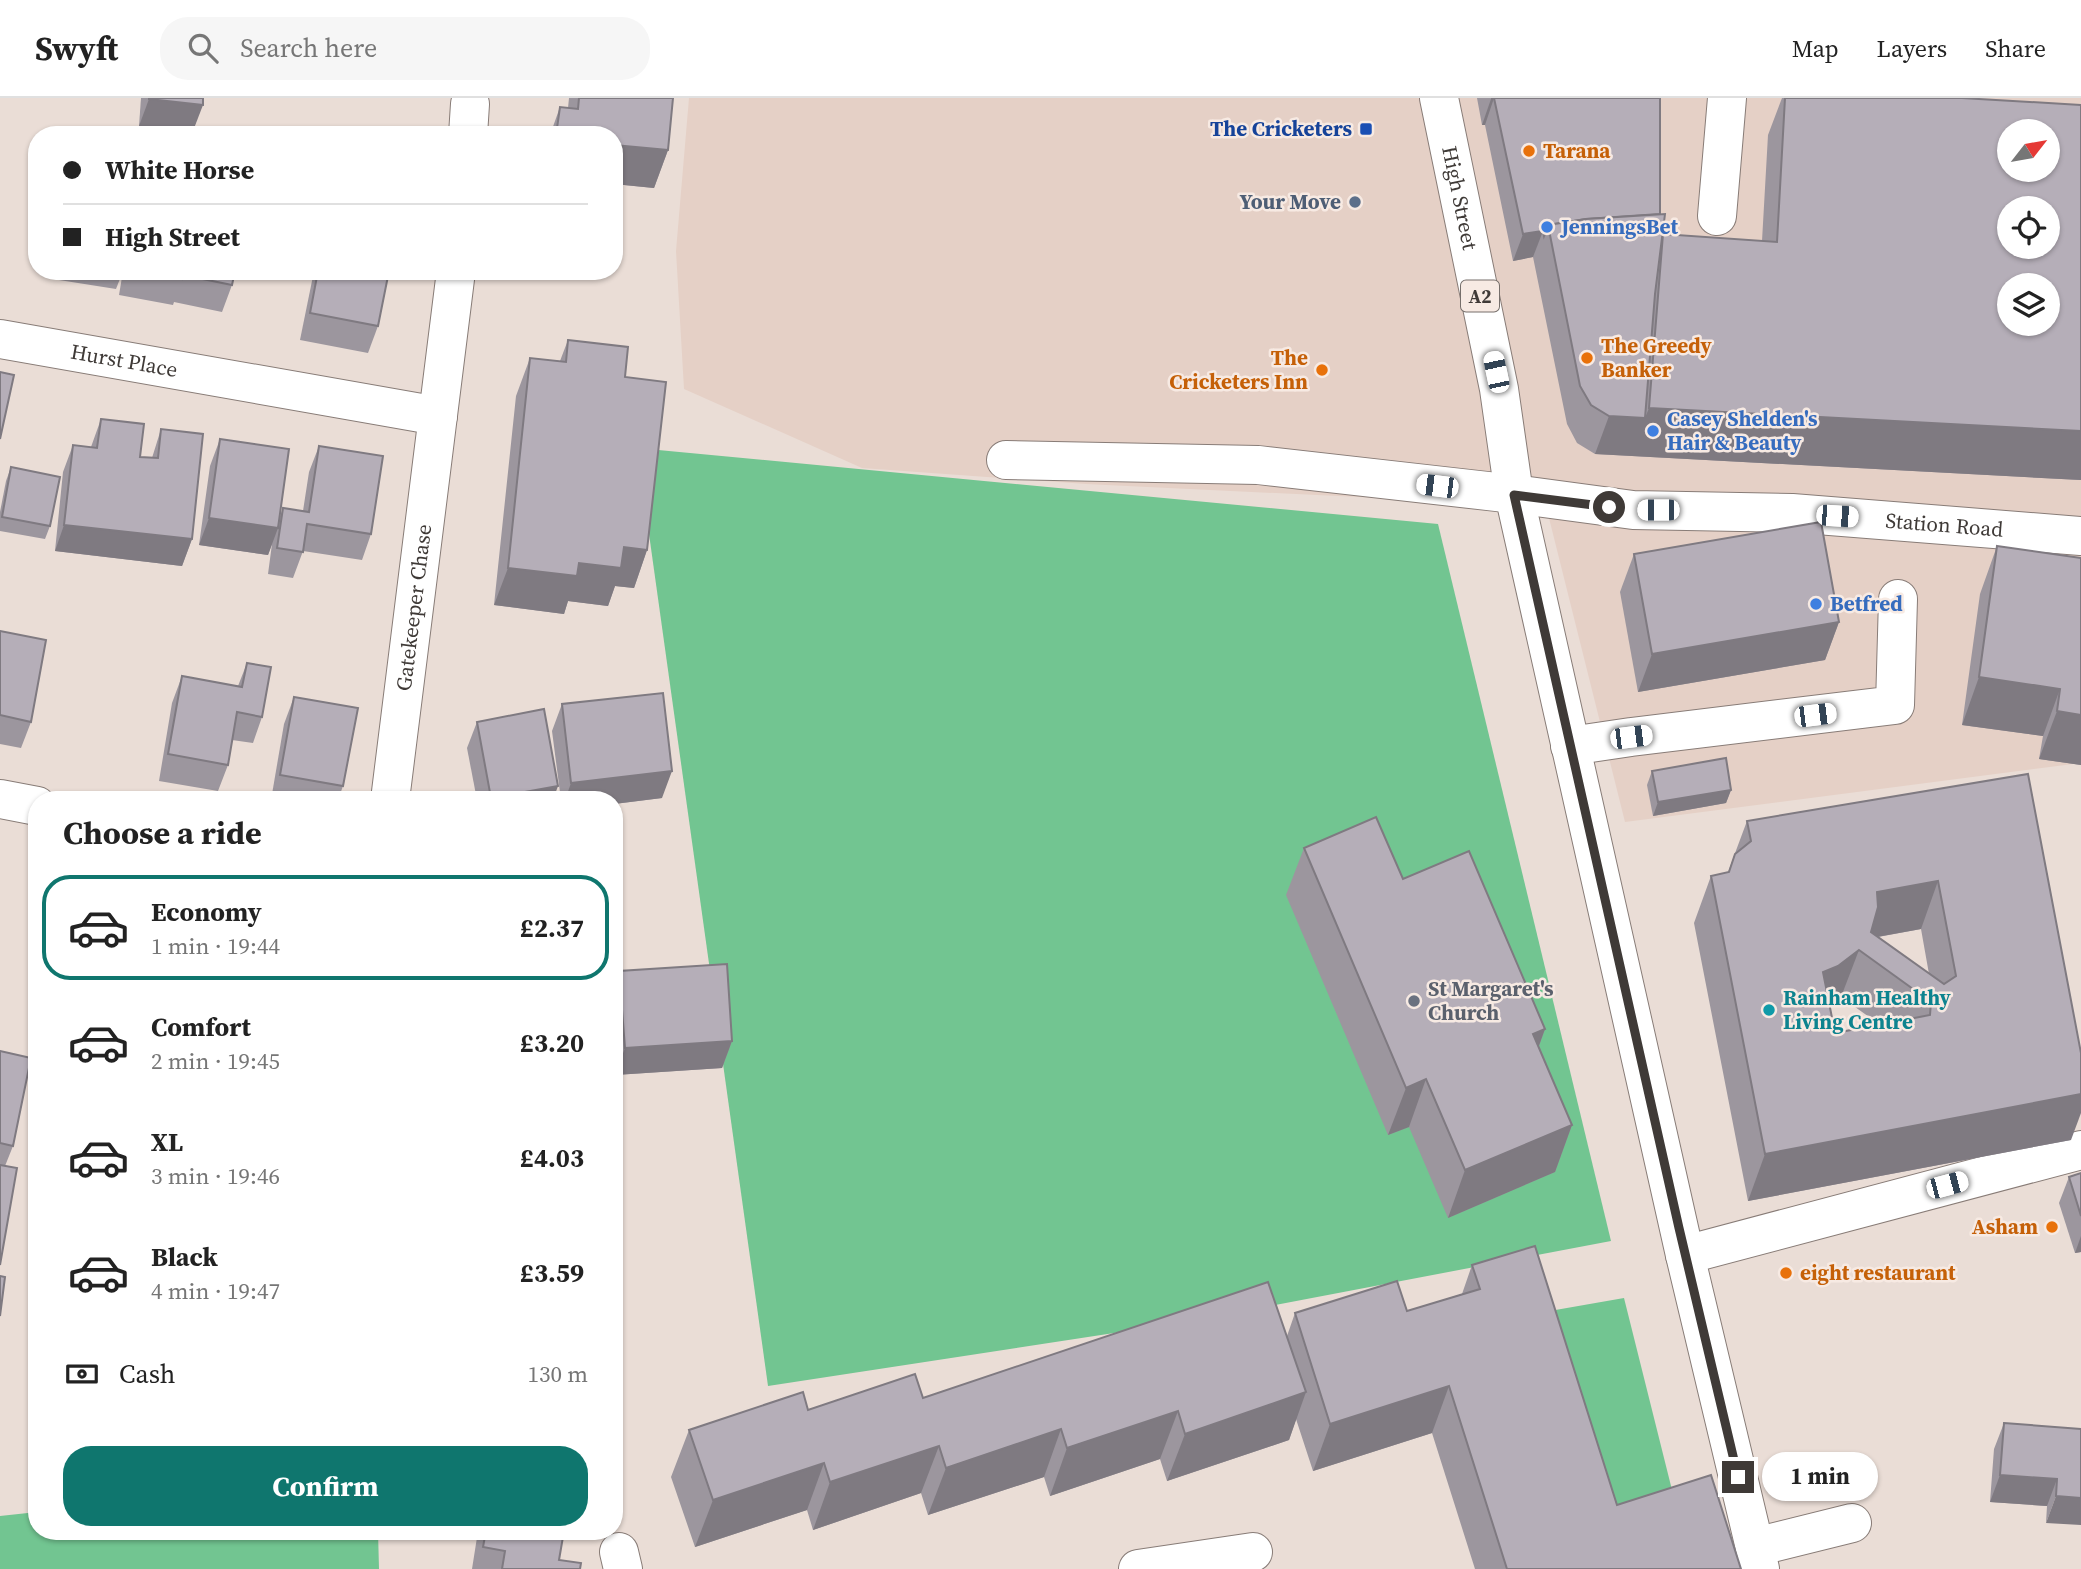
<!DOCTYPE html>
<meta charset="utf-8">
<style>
:root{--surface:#fff;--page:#f6f6f6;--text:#222;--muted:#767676;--line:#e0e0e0;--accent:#0f766e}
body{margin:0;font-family:"Source Serif 4",serif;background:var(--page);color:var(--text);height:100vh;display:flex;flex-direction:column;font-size:26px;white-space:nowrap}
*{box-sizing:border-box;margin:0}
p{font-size:23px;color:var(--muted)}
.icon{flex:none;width:38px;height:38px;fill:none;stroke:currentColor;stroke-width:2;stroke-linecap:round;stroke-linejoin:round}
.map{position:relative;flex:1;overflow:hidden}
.details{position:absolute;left:28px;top:693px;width:595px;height:749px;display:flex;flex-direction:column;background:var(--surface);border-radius:28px;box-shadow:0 2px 5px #0004}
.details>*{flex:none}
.top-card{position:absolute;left:28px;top:28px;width:595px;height:154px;border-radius:28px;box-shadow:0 2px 5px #0004;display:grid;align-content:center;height:154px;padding:0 35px;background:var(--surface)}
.needle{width:46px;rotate:59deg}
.controls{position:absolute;left:1997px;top:21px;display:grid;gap:14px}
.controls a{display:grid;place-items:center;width:63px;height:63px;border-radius:50%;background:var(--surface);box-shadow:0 2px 5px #0004;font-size:35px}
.end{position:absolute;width:32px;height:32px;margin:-16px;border:9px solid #3f3a37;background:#fff;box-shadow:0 0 0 4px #fff}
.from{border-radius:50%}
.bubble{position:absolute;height:49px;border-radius:24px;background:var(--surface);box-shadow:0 2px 5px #0004;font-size:23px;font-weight:700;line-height:49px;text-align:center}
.car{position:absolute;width:21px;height:42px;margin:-21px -10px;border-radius:9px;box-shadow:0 0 5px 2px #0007;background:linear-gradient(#fff 24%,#345 0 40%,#fff 0 76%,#345 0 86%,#fff 0)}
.top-card b{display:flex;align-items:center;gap:24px;height:66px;font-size:26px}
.top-card b+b{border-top:2px solid var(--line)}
.top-card i{width:18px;height:18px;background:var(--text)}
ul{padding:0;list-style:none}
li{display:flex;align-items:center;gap:21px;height:105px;margin:0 14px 10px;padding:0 21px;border:4px solid transparent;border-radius:28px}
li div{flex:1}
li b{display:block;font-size:26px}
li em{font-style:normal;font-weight:700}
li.current{border-color:var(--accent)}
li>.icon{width:63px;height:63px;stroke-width:1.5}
h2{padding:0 35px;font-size:32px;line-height:84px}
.pay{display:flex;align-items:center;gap:18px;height:77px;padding:0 35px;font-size:26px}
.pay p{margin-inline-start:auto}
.action{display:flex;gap:14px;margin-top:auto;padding:14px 35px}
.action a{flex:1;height:80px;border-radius:28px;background:var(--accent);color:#fff;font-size:28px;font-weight:700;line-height:80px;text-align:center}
header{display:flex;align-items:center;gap:42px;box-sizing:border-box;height:98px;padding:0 35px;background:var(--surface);border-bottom:2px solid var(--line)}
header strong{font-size:33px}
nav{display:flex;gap:38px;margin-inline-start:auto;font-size:24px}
.search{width:490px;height:63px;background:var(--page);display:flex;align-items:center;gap:18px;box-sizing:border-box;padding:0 24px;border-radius:28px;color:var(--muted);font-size:26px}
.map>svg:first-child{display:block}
.built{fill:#e5d0c6;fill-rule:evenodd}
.green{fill:#72c591}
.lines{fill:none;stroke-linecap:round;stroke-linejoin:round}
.minor-casing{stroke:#887c77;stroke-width:40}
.major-casing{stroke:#887c77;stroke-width:40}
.minor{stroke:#fff;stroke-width:38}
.major{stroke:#fff;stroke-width:38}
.wall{fill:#9c969e;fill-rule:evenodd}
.shaded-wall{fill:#7f7a81}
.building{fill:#b5aeb8;stroke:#7f7a81;stroke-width:2;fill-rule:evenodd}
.route{stroke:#3f3a37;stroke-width:9}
.transit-dot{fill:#1a4fb4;stroke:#f7eae3;stroke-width:2.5}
.food-dot{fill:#e8710a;stroke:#f7eae3;stroke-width:2.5}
.service-dot{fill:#5c6f8a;stroke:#f7eae3;stroke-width:2.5}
.shop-dot{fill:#3f7fe0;stroke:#f7eae3;stroke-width:2.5}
.worship-dot{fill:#6b7280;stroke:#f7eae3;stroke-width:2.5}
.culture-dot{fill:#0f9aa8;stroke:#f7eae3;stroke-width:2.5}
.labels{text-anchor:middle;stroke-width:5;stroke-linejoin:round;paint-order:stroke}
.shield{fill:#f7eae3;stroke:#766f6b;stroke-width:2}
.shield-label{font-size:19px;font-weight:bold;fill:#3f3a37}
.transit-label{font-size:21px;font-weight:bold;fill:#164399;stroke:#f7eae3;text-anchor:end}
.food-label{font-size:21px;font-weight:bold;fill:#c56008;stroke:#f7eae3;text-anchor:start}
.street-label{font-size:21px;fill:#3f3a37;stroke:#f7eae3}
.service-label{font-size:21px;font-weight:bold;fill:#4e5e75;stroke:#f7eae3;text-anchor:end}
.shop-label{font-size:21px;font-weight:bold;fill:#366cbe;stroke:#f7eae3;text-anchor:start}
.worship-label{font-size:21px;font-weight:bold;fill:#5b616d;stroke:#f7eae3;text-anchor:start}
.culture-label{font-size:21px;font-weight:bold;fill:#0d838f;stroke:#f7eae3;text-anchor:start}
</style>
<header>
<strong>Swyft</strong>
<div class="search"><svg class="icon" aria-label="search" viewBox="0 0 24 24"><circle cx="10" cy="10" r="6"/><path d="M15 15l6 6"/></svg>Search here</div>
<nav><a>Map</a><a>Layers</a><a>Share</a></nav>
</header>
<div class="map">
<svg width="2081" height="1471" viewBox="0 0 2081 1471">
<rect width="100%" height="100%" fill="#eaddd6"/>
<path class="built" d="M689,0H2081V665L1625,724L1546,408L1086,386L862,370L684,291L676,153ZM2009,33H2048V72H2009ZM2009,110H2048V149H2009ZM2009,187H2048V226H2009Z"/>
<g class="green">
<polygon points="637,350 1438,426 1611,1143 1186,1224 768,1288"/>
<polygon points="1624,1200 1678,1416 1580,1431 1516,1219"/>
<polygon points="37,1414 37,1433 378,1433 379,1471 0,1471 0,1418"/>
</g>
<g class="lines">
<defs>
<g id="minor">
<polyline points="468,37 470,6"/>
<polyline points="1717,118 1727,0"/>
<path id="s1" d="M0,241L438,318"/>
<polyline points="1006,362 1258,367 1514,396"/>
<polyline points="1570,648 1631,639 1895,607 1898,501"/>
<polyline points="0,701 37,708"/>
<path id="s2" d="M390,702L456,173"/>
<polyline points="1685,1157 2081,1052"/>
<polyline points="1755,1449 1852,1425"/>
<polyline points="619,1454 623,1471"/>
<polyline points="1138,1471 1253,1454"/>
</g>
<g id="major">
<path id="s3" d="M1439,0L1499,291L1514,396L1685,1157L1760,1471"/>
<path id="s4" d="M1514,396L1633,412L1792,415L2081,438"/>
</g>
</defs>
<use href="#minor" class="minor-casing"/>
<use href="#major" class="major-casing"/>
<use href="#minor" class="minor"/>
<use href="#major" class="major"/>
</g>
<g class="wall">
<polygon points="141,0 203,0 193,33 139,28"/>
<polygon points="569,0 673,0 668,52 654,90 614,86 614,37 550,37 560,9 568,10"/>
<polygon points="1477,0 1660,0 1661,141 1663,136 1762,143 1768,37 1782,0 1962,0 2081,7 2081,382 1595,356 1577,345 1567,326 1533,159 1513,163 1485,27 1482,27"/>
<polygon points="60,173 123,173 116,191 59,182"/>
<polygon points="123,173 235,173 232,187 222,214 174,204 173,207 119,197"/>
<polygon points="314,173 389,173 378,228 368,255 300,242"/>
<polygon points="568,242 625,279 647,452 634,490 615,488 608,508 568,503 564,516 494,507 516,298 530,260 560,263"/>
<polygon points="101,321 140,359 152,360 161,331 192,441 182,468 55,453 63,374 73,347 91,349"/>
<polygon points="220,341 279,421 283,410 303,413 309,374 319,348 371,436 362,462 303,453 293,480 268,476 272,446 268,457 199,447 210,368"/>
<polygon points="11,369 50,428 45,441 0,433 0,414 6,383"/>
<polygon points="1997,448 2081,460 2081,667 2039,661 2043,638 1962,627 1980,496"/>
<polygon points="1634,456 1839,524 1825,562 1638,594 1620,494"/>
<polygon points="0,533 31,624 21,650 0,646"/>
<polygon points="247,565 262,619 253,645 232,642 228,667 218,693 159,683 172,605 182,578 238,588"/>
<polygon points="294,599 343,688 338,702 271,702 284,626"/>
<polygon points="562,606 662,700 614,706 614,702 561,702 552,633"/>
<polygon points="477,624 553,702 477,702 467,650"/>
<polygon points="1652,673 1731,692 1726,705 1653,718 1647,687"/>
<path d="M2028,676L2071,1042L1748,1103L1694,825L1711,778L1728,774L1747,723ZM1921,831L1929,876L1878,839ZM1841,899L1879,926L1835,935L1830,908Z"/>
<polygon points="1304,750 1403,781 1545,931 1539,948 1572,1027 1555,1074 1448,1120 1409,1029 1388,1037 1286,797"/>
<polygon points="619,873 732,943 722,970 615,977 614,885"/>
<polygon points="0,953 13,1048 5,1068 0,1167"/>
<polygon points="2081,1075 2081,1154 2075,1155 2059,1105 2069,1079"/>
<polygon points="1472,1167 1617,1407 1741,1471 1475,1471 1432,1335 1313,1373 1296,1321 1289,1342 1167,1383 1160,1361 1050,1398 1044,1379 928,1417 921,1395 813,1432 807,1412 695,1449 671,1379 689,1332 808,1312 923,1300 1287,1238 1295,1215 1407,1213 1462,1196"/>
<polygon points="2004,1325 2081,1331 2046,1425 2047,1408 1990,1404 1994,1351"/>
<polygon points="478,1433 564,1433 559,1462 580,1471 472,1471"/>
</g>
<g class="shaded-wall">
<polygon points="1494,0 1485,27 1482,27 1491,1"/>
<polygon points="149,1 203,7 193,33 139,28"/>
<polygon points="614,47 668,52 654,90 614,86"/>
<polygon points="1543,133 1533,159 1513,163 1523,136"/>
<polygon points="1649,310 2081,333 2081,382 1595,356 1609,318 1645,320"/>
<polygon points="209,420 278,430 268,457 199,447"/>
<polygon points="64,427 192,441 182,468 55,453"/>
<polygon points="624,449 647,452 634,490 615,488 608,508 568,503 564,516 494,507 508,470 579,465"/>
<polygon points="1839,524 1825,562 1638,594 1652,556"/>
<polygon points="1979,579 2060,591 2043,638 1962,627"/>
<polygon points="2057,613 2081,617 2081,667 2039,661"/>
<polygon points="672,673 662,700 614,706 614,702 565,702 571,685"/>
<polygon points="558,688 553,702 491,702 491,700"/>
<polygon points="1731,692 1726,705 1653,718 1658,704"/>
<polygon points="1938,783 1921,831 1860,842 1877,794"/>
<polygon points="1859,852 1841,899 1821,916 1823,874"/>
<polygon points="1545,931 1528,978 1533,936"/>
<polygon points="732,943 722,970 615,977 625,950"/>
<polygon points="1426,981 1409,1029 1388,1037 1406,990"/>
<polygon points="2081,996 2081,1015 2071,1042 1748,1103 1765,1056"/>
<polygon points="1572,1027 1555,1074 1448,1120 1465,1072"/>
<polygon points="2081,1138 2081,1154 2075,1155"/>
<polygon points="1449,1288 1432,1335 1313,1373 1330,1326"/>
<polygon points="1306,1294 1289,1342 1167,1383 1185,1336"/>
<polygon points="1178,1313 1160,1361 1050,1398 1067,1350"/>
<polygon points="1061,1331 1044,1379 928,1417 946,1370"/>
<polygon points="939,1348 921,1395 813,1432 830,1384"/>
<polygon points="824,1365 807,1412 695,1449 713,1402"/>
<polygon points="2000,1377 2057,1381 2047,1408 1990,1404"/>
<polygon points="2056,1398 2081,1400 2081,1427 2046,1425"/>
</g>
<g class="building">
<polygon points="149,0 203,0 203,7 149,1"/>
<polygon points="579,0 673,0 668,52 614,47 614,37 556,37 560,9 578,11"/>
<polygon points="1491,0 1660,0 1660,116 1586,121 1548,127 1544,138 1543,133 1523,136 1494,0"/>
<path d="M1785,0H1962L2081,7V333L1649,310L1663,136L1777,144ZM2009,33H2048V72H2009ZM2009,110H2048V149H2009ZM2009,187H2048V226H2009Z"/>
<polygon points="1665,116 1655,196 1645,320 1609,318 1591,307 1580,288 1548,127 1586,121"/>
<polygon points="145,173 235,173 232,187 183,177 182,181"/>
<polygon points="318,173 389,173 378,228 310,215"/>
<polygon points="568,242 628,249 625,279 666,284 647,452 624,449 621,470 579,465 577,478 508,470 530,260 566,264"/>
<polygon points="0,274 14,277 0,341"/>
<polygon points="101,321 144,326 140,359 158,360 161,331 203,336 192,441 64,427 73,347 97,350"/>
<polygon points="220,341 289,351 278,430 209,420"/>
<polygon points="319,348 383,358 371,436 307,426 303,454 277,450 283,410 309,414"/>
<polygon points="11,369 60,379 50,428 2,419"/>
<polygon points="1821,424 1839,524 1652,556 1634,456"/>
<polygon points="1997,448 2081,460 2081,617 2057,613 2060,591 1979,579"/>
<polygon points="0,533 46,542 31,624 0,617"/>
<polygon points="247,565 271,569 262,619 237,614 228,667 168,656 182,578 242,589"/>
<polygon points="663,595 672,673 571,685 562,606"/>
<polygon points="294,599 358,610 343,688 280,677"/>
<polygon points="544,611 558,688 491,700 477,624"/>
<polygon points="1726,660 1731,692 1658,704 1652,673"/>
<path d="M2028,676L2081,955V996L1765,1056L1711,778L1729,774L1735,756L1751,743L1747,723ZM1938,783L1956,878L1944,886L1871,834L1878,809L1877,794ZM1859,852L1931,904L1930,917L1835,935L1823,874L1838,868Z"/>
<polygon points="1376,719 1403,781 1469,753 1545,931 1533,936 1572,1027 1465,1072 1426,981 1406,990 1304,750"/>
<polygon points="727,866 732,943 625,950 619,873"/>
<polygon points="0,953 31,960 13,1048 0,1045"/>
<polygon points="0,1067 17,1070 0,1167"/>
<polygon points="2081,1075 2081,1118 2069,1079"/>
<polygon points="1535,1148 1617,1407 1711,1377 1741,1471 1507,1471 1449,1288 1330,1326 1295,1215 1397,1183 1407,1213 1480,1191 1472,1167"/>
<polygon points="0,1178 5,1179 0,1218"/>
<polygon points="1268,1184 1306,1294 1185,1336 1178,1313 1067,1350 1061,1331 946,1370 939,1348 830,1384 824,1365 713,1402 689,1332 803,1294 808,1312 915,1276 923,1300"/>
<polygon points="2004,1325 2081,1331 2081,1400 2056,1398 2057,1381 2000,1377"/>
<polygon points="486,1433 564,1433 559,1462 581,1465 580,1471 502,1471 505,1453 483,1449"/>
</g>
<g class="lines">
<polyline class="route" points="1609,409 1514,397 1679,1130 1738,1379"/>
</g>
<rect class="transit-dot" x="1359" y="24" width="14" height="14" rx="3.5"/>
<g class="food-dot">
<circle cx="1529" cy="53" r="7"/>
<circle cx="1587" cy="260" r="7"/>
<circle cx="1322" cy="272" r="7"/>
<circle cx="2052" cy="1129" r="7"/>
<circle cx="1786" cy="1175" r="7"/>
</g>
<circle class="service-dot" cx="1355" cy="104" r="7"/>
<g class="shop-dot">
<circle cx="1547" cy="129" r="7"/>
<circle cx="1653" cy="333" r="7"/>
<circle cx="1816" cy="506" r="7"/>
</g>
<circle class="worship-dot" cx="1414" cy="903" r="7"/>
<circle class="culture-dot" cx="1769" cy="912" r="7"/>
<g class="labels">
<rect class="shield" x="1461" y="182.5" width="38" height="31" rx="5"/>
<g class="shield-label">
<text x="1480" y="205">A2</text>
</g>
<g class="transit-label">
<text x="1352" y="38">The Cricketers</text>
</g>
<g class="food-label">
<text x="1543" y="60">Tarana</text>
<text x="1601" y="255">The Greedy<tspan x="1601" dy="24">Banker</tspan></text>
<text x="1308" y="267" text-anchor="end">The<tspan x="1308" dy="24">Cricketers Inn</tspan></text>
<text x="2038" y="1136" text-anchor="end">Asham</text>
<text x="1800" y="1182">eight restaurant</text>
</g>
<g class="street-label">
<text dy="7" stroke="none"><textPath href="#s3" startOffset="102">High Street</textPath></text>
<text dy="7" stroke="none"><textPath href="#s1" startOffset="126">Hurst Place</textPath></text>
<text dy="7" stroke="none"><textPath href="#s4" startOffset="432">Station Road</textPath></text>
<text dy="7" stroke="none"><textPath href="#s2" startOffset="194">Gatekeeper Chase</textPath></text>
</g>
<g class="service-label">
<text x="1341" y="111">Your Move</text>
</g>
<g class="shop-label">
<text x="1561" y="136">JenningsBet</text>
<text x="1667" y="328">Casey Shelden's<tspan x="1667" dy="24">Hair &amp; Beauty</tspan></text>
<text x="1830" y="513">Betfred</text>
</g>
<g class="worship-label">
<text x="1428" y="898">St Margaret's<tspan x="1428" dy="24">Church</tspan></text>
</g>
<g class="culture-label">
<text x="1783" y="907">Rainham Healthy<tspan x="1783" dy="24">Living Centre</tspan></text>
</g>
</g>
</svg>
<div class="controls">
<a><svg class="needle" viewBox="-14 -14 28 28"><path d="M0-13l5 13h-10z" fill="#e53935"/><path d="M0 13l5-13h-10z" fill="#767676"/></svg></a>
<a><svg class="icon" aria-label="locate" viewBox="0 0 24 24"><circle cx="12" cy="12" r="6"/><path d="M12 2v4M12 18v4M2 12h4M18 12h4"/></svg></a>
<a><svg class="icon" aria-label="layers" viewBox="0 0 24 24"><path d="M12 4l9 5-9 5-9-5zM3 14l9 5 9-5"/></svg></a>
</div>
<i class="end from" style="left:1609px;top:409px"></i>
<i class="end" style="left:1738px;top:1379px"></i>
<div class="bubble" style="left:1762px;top:1354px;width:116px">1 min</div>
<i class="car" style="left:1496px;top:274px;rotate:348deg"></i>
<i class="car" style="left:1437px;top:388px;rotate:277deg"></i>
<i class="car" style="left:1658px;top:412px;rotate:270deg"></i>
<i class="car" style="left:1837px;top:418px;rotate:94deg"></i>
<i class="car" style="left:1815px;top:617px;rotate:83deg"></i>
<i class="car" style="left:1631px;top:639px;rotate:83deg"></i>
<i class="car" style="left:1947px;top:1087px;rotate:75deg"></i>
<div class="top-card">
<b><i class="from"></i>White Horse</b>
<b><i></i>High Street</b>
</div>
<section class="details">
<h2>Choose a ride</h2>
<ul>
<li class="current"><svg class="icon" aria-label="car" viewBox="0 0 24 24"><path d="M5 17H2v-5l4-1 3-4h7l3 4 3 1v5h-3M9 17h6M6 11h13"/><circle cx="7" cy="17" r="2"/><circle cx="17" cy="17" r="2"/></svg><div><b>Economy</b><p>1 min · 19:44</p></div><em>£2.37</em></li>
<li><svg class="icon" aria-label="car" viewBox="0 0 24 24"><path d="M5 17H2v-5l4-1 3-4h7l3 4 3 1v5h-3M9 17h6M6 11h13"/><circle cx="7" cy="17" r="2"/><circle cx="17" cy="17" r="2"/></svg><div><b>Comfort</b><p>2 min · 19:45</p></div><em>£3.20</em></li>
<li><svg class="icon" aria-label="car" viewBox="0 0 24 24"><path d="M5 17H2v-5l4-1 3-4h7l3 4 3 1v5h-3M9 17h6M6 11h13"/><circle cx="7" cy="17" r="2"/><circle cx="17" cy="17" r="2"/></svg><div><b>XL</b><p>3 min · 19:46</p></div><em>£4.03</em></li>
<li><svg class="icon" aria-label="car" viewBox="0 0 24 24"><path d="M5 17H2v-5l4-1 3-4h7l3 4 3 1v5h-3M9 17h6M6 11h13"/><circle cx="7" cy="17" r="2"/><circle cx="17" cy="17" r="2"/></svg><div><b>Black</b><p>4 min · 19:47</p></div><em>£3.59</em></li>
</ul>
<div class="pay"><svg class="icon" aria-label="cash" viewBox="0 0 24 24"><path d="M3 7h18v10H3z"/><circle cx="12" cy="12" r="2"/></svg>Cash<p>130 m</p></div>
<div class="action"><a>Confirm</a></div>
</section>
</div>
